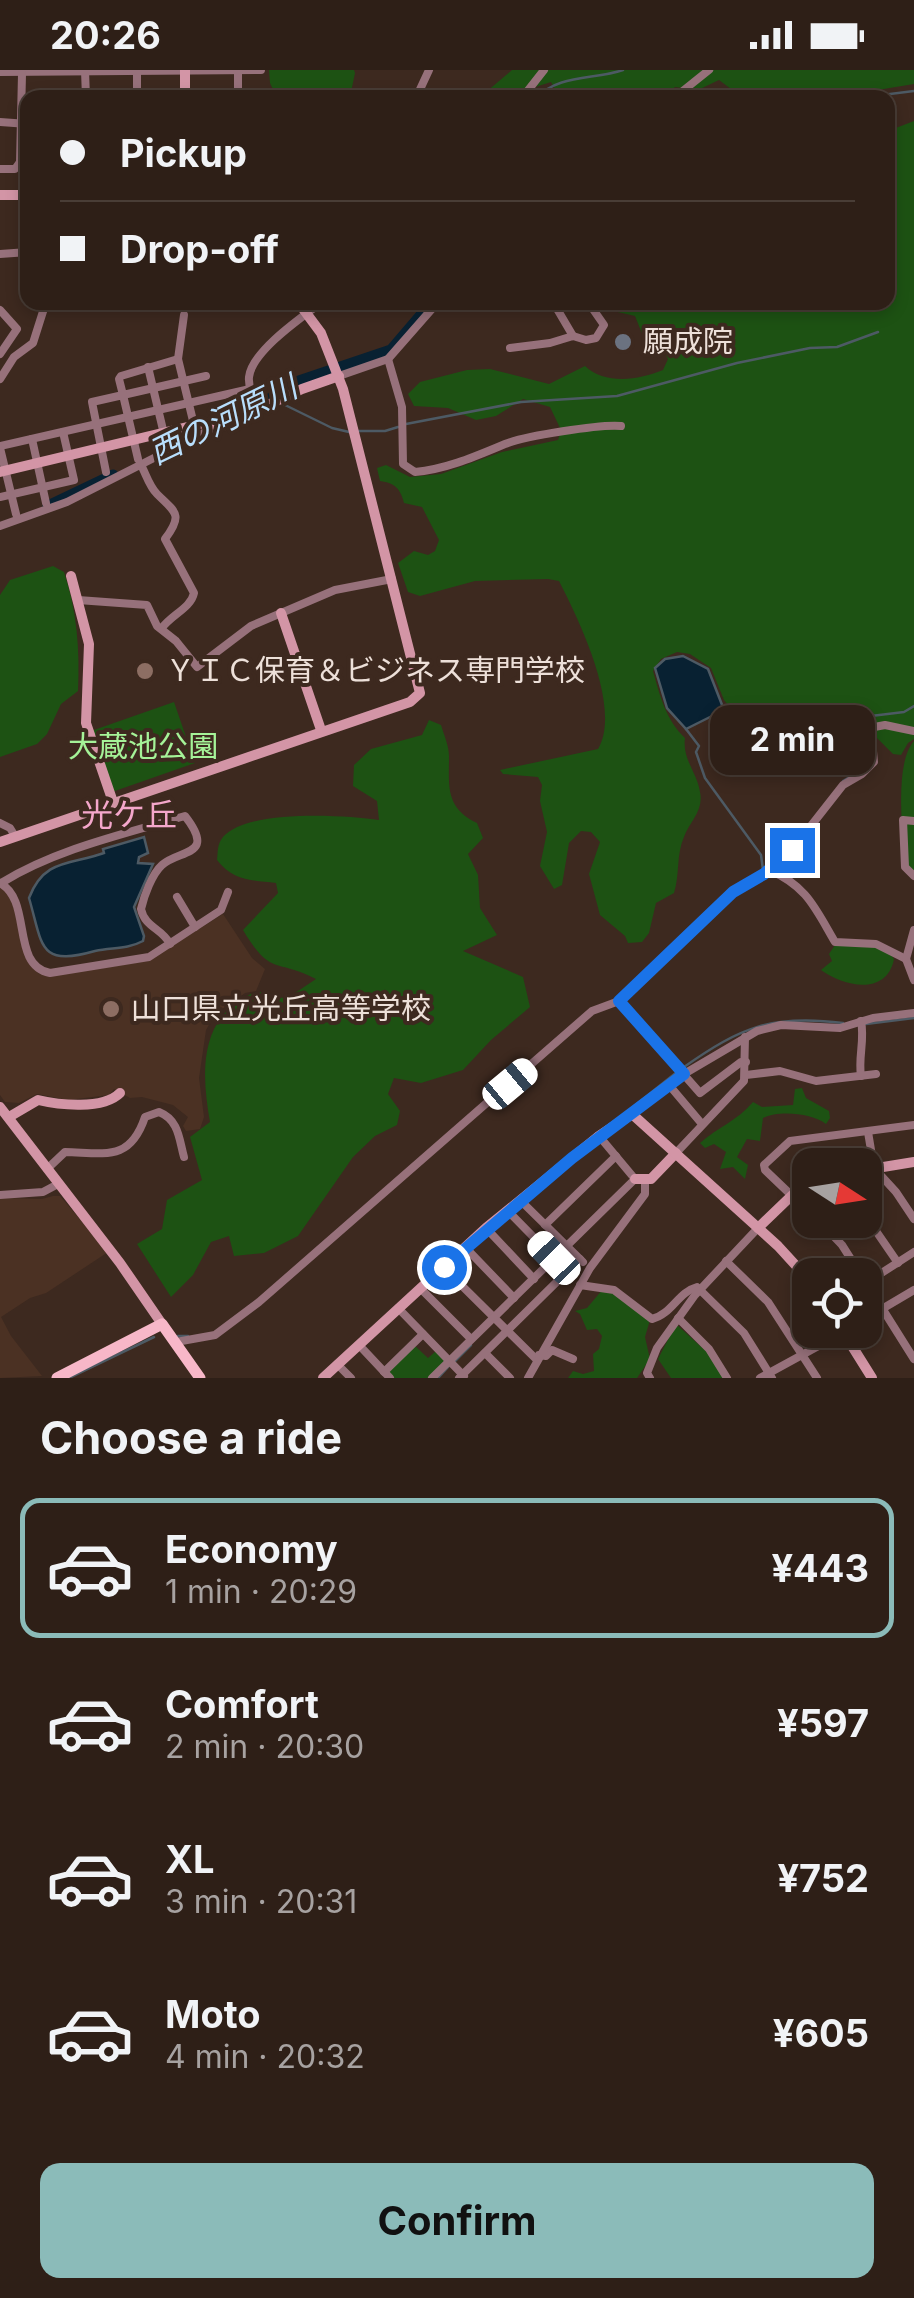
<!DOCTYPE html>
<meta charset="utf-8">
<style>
:root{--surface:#2e1f17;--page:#3a2c24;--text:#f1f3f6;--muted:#a7a2a1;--line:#493d36;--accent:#8bbbb9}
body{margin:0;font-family:Inter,"Noto Sans JP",sans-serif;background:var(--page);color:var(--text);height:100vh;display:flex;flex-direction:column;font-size:38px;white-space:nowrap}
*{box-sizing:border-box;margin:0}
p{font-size:32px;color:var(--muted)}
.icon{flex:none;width:55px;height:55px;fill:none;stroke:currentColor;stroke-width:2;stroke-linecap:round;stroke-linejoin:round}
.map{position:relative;height:1308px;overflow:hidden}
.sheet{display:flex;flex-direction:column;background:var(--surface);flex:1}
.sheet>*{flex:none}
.hud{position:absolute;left:20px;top:20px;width:875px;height:220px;border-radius:20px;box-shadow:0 5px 15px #0003,0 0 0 2px var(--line);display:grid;align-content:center;height:220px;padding:0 40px;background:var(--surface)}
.needle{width:65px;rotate:102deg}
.tools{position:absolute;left:792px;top:1078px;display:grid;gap:20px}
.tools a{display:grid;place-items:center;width:90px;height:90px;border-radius:20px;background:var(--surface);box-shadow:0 5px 15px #0003,0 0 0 2px var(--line);font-size:50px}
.end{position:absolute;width:45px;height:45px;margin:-22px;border:12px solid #1a73e8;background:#fff;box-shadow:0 0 0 5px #fff}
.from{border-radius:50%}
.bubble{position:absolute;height:70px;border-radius:20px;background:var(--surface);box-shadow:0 5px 15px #0003,0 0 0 2px var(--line);font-size:32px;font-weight:700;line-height:70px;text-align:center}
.car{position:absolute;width:30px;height:60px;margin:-30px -15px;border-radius:12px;box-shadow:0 0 8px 2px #0007;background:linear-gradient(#fff 24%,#345 0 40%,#fff 0 76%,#345 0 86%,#fff 0)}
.hud b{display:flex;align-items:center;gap:35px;height:95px;font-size:38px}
.hud b+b{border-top:2px solid var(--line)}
.hud i{width:25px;height:25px;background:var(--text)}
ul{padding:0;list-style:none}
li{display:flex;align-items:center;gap:30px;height:140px;margin:0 20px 15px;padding:0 20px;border:5px solid transparent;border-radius:20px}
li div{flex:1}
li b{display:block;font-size:38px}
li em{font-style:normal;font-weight:700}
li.active{border-color:var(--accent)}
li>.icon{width:90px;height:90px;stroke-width:1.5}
h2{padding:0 40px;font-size:45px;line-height:120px}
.action{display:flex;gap:20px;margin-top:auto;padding:20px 40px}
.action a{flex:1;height:115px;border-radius:20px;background:var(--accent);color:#111;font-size:40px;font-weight:700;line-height:115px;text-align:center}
.status{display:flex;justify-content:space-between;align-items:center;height:70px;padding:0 50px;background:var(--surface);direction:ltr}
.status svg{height:28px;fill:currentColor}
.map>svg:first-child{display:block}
.built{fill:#4b3123}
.green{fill:#1d5213}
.water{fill:#082132;stroke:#4d5a64;stroke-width:2.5}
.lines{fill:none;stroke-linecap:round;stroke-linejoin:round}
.stream{stroke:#4d5a64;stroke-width:2.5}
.river{stroke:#082132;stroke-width:11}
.street{stroke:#97717b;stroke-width:8}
.secondary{stroke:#d395a6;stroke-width:10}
.primary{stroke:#f7b7c8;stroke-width:11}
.route{stroke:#1a73e8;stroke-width:12}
.worship-dot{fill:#6b7280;stroke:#3d291f;stroke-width:4}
.education-dot{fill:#8d6e63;stroke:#3d291f;stroke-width:4}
.labels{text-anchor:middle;stroke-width:8;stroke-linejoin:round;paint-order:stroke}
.poi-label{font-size:30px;fill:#ede0d9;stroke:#3d291f;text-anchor:start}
.park-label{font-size:30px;fill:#a5f398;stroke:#3d291f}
.water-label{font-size:32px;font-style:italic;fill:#b8defc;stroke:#3d291f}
.neighbourhood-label{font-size:32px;fill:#f4a7cb;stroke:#3d291f}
</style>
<div class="status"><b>20:26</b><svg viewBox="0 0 49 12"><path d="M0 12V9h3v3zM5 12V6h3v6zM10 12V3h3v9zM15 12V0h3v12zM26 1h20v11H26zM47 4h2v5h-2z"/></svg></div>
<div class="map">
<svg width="914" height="1308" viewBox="0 0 914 1308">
<rect width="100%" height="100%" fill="#3d291f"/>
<g class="built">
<polygon points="0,816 9,821 29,892 39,904 52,906 148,891 223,844 252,888 265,899 256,921 245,923 215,944 206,960 199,1008 204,1047 200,1059 186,1061 183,1056 188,1047 173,1035 142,1027 130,1028 114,1019 109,1025 68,1030 37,1024 19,1033 5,1032 0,1025"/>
<polygon points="53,1126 60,1126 108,1182 46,1223 30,1228 1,1247 11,1266 42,1306 0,1308 0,1128 42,1129"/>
</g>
<g class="green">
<polygon points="269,0 354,0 355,3 350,27 277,28 270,13"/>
<path d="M512,0H914V14L835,27H731V19L719,10L698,20L675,17C651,36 646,26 622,21C615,19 604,21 597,21L590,27H559L551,12L504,27L479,28Z"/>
<path d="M914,51V669L908,673L901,685L893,684L877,668L867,672L864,679C832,698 790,694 755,681L745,656L724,630L711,598L690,584L677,582L661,589L653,601C660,626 666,650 685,668C682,689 697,702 700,722C704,741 690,751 684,767C676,785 680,804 674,823L656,833L649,863L642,872L628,873L625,866L600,845L589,804L600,772L591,762L581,761L569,773L562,815L554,819L540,796L547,762L540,731L542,715L538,707L503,704L500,700L598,679C622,638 579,550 559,511L548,509L475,511L420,526L408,522L398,493L414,481L428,485L435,481L439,470L422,437L404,433C400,418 395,413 380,411L377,398L386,395L410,407L441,404L502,382L558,370L561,360L550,337L523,329L496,346L476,350L448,338L414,336L408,324L420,312L467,300L490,299L549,314L585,296C605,315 639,310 663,300L668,289L660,274L643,266L635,246L609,240L603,233L888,232V61Z"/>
<path d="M53,496L64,502C77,541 80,580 78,621L61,634L47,664L37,674L0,687V525L10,510Z"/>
<polygon points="174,632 195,693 112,722 91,661"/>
<path d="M429,650L441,655C444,665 449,676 449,686C449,716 445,738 477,753L483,768L468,784L478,805L480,838L497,865L463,881L523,907L530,937L491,970L463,1000L421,1013L394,1008L388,1024L400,1041L397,1055L375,1066L353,1087L298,1166L264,1183L234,1186L229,1166L211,1172L193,1205L171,1227L137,1174L162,1159L167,1130L202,1110L190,1067L210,1052C203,1012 198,961 235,934C243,928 252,921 263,922C271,923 279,927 286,929L316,909C275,888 271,907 243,860L278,823L276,813C251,810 233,811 217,790C218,782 217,774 223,767C248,739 344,745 379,750L377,731L353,716L354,695L371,679L422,665Z"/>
<path d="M914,671V806L907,803C903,772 893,694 914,671Z"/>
<path d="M863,874L889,882L894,889C887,926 844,917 821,900L832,891L829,884L835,875Z"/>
<path d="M802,1018L806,1028L829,1041L830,1048L826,1054C812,1043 779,1040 763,1048L760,1071L747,1069L737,1087L748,1095L745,1109L733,1097L720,1099L726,1082L714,1074L705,1078L700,1073C718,1057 737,1051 753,1032L762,1037L793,1035L795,1019Z"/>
<polygon points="603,1219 613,1221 650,1250 645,1267 650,1289 637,1308 568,1308 573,1301 583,1304 594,1301 593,1284 599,1279 602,1266 597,1259 587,1260 580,1244 575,1241 587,1238"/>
<polygon points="676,1254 708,1283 724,1308 671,1308 658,1289"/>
<polygon points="415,1276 428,1288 436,1281 445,1290 428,1308 394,1308 388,1302"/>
</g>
<g class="water">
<polygon points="683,586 708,599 724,640 686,659 667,638 655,598 665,589"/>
<path d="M144,767L148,783L139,787L138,793L153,794L134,837L144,866L143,871C126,880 112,877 95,881C38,897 43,876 29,828C44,788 71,795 104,783L103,779Z"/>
</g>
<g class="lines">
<g class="stream">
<path d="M537,28C558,4 594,10 623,0"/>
<polyline points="858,28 914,21"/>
<polyline points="283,334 332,358 349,362"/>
<polyline points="406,354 521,332 617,326 737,293 810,278 837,277 878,262"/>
<polyline points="357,361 385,361 398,357"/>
<polyline points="686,659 699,676 696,682 705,708 761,785 763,800"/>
<polyline points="863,666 863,656 871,646 904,642 914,636"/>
<polyline points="843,711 858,702"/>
<polyline points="866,954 914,948"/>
<path d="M684,997C741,957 772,944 843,953"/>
<polyline points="633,1037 677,1002"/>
<polyline points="178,1266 188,1266"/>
<polyline points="455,1291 471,1275"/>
<polyline points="69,1308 154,1267"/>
<polyline points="438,1308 449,1296"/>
</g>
<g class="river">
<polyline points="210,356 271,328 296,312 391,280 432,232"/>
<polyline points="48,436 113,405"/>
</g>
<g class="street">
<polyline points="85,0 86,28"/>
<polyline points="137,0 137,28"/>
<polyline points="238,0 238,28"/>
<polyline points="0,2 261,0"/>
<polyline points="416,28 429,0"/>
<polyline points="522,28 544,0"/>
<polyline points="674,28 709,0"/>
<polyline points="0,52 28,54"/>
<polyline points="20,92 22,4"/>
<polyline points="0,99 15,99 20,92 28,92"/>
<polyline points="0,184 28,182"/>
<polyline points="23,221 28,221"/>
<polyline points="553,232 573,266"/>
<polyline points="0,240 17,259 0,284"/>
<polyline points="184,245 178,289 195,359"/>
<polyline points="510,278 550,273 573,266 586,270 596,268 604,255 588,232"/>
<polyline points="178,289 121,306 119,309 123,325 206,306"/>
<path d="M388,289L402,337L403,394L415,402C447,399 476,386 505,374C525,366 600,354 621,356"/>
<polyline points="148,297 164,364"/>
<polyline points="339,306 388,289 438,232"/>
<polyline points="0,309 14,287 33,273 46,232"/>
<path d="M259,337C254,328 248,318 249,307C252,281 302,247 322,232"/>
<polyline points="32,369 46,433"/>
<polyline points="0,376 250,319"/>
<polyline points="0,378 16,444"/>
<path d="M141,395C146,404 149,416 157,424C175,442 184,444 165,469L194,523C191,538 171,545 162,558"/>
<polyline points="106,402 92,332 123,325 138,389"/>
<polyline points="0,427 74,410 63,362"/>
<polyline points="0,456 67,432 217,356"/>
<polyline points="78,530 147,535 157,556 176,571 197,597 251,556 335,520 392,509"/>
<polyline points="914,751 903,750 905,797 914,806"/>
<polyline points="0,753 10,758 15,766"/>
<path d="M769,800C807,816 815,838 835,872L876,874L906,889"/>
<path d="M0,813C33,831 10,895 50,903L149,887L221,840L228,822"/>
<path d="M1,813C56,779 124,764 185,746C217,787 179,779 162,795C152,804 144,826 141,839C145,858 162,858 170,874"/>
<polyline points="177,827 195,857"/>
<polyline points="914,860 906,889 914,910"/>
<polyline points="619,931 700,1023 741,992 746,992"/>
<path d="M861,951C865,970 858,987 861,1006"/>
<polyline points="746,1005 780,1001 816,1011 876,1004"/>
<polyline points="669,1015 702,1054"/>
<polyline points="632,1044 684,1004 757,961 781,955 840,958 873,948 914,943"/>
<polyline points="868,1062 874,1098 896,1122 914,1149"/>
<polyline points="676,1083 744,1011 745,967"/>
<path d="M47,1099L65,1082C105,1083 130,1092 145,1047L159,1042C179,1050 179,1069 184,1087"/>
<polyline points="0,1125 43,1122 58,1114"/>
<polyline points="520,1130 583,1192"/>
<polyline points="507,1140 554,1188"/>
<polyline points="810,1143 765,1100 764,1095 790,1071 914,1055"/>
<polyline points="865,1145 898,1193"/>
<polyline points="818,1150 842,1175 861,1205"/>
<polyline points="545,1155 616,1086"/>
<polyline points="486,1158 534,1209"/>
<polyline points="465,1177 514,1228"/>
<polyline points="726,1191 768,1232 817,1308"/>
<polyline points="443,1197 536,1289"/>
<polyline points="865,1211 914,1289"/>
<polyline points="866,1213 914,1182"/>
<path d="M580,1215L614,1220L652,1249C672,1244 678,1222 697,1217L744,1263L772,1308"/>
<polyline points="420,1218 471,1269"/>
<polyline points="398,1238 464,1306"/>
<polyline points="678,1248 709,1279 727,1308"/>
<polyline points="865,1249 914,1220"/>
<polyline points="176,1272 215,1265 259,1232 592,941 619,931 733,822 764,804 792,780 843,715 862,704 874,692 873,681 866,668 869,658 885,655 914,661"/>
<polyline points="359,1275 390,1308"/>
<polyline points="485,1283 510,1308"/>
<polyline points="539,1285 546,1286 552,1280 573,1289"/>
<polyline points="337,1294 351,1308"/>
<polyline points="384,1302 423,1264"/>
<polyline points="432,1308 635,1109 599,1066"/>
<polyline points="459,1308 580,1189"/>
<polyline points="528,1308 590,1198 645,1124 645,1111"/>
<polyline points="650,1308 647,1303 657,1278 695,1225 758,1158"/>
<polyline points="760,1308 844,1262"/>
</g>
<g class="secondary">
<polyline points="185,0 185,28"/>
<polyline points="0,125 28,125"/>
<polyline points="0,402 204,353 223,356 302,319 339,306"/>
<polyline points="71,506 89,574 86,653 113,732"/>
<polyline points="281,543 321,660"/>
<polyline points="0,772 410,632 420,623 343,319 321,263 298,232"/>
<polyline points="0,1037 120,1193 162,1254"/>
<path d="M9,1047L38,1030C59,1035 103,1040 120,1023"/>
<polyline points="865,1100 914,1092"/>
<polyline points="635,1109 651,1109 676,1083"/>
<polyline points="758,1158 810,1108"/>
<polyline points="842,1260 872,1308"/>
<polyline points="323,1308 486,1158 599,1066 632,1044 778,1176 810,1211"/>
</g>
<polyline class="primary" points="57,1308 162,1254 200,1308"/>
</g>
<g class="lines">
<polyline class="route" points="444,1197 572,1088 684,1004 619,931 733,822 764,804 792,780"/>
</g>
<circle class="worship-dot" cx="623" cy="272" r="10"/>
<g class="education-dot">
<circle cx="145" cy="601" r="10"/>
<circle cx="111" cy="939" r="10"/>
</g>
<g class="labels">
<g class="poi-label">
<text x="643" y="282">願成院</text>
<text x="165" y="611">ＹＩＣ保育＆ビジネス専門学校</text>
<text x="131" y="949">山口県立光丘高等学校</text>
</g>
<g class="park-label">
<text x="143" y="687">大蔵池公園</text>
</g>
<g class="water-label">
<text transform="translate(223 350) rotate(-26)" y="11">西の河原川</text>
</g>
<g class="neighbourhood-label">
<text x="129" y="756">光ケ丘</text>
</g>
</g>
</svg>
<div class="tools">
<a><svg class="needle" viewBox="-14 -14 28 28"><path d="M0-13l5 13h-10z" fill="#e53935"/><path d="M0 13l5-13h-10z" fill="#a7a2a1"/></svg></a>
<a><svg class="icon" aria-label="locate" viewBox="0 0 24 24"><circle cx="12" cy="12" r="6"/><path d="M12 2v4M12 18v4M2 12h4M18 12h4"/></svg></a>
</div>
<i class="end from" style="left:444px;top:1197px"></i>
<i class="end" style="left:792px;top:780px"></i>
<div class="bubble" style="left:710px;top:635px;width:165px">2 min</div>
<i class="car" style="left:510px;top:1014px;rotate:50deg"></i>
<i class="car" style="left:554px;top:1188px;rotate:316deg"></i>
<div class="hud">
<b><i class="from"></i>Pickup</b>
<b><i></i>Drop-off</b>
</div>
</div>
<section class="sheet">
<h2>Choose a ride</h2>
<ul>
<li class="active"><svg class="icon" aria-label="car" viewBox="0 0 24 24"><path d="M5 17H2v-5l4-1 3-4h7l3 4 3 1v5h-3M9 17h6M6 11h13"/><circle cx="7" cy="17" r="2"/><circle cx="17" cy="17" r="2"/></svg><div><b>Economy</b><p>1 min · 20:29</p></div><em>¥443</em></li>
<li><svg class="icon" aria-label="car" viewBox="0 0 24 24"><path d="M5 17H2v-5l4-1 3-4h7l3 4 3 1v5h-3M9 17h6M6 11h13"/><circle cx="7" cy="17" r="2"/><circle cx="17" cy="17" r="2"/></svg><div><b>Comfort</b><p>2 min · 20:30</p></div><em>¥597</em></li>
<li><svg class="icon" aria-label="car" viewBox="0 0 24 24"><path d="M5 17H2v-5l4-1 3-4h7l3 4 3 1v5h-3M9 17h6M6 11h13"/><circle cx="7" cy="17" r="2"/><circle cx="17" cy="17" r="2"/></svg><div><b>XL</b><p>3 min · 20:31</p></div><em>¥752</em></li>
<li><svg class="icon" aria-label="car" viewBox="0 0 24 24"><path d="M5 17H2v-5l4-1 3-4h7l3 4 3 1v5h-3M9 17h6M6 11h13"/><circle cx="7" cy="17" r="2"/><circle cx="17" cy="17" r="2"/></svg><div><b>Moto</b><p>4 min · 20:32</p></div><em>¥605</em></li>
</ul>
<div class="action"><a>Confirm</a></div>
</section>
